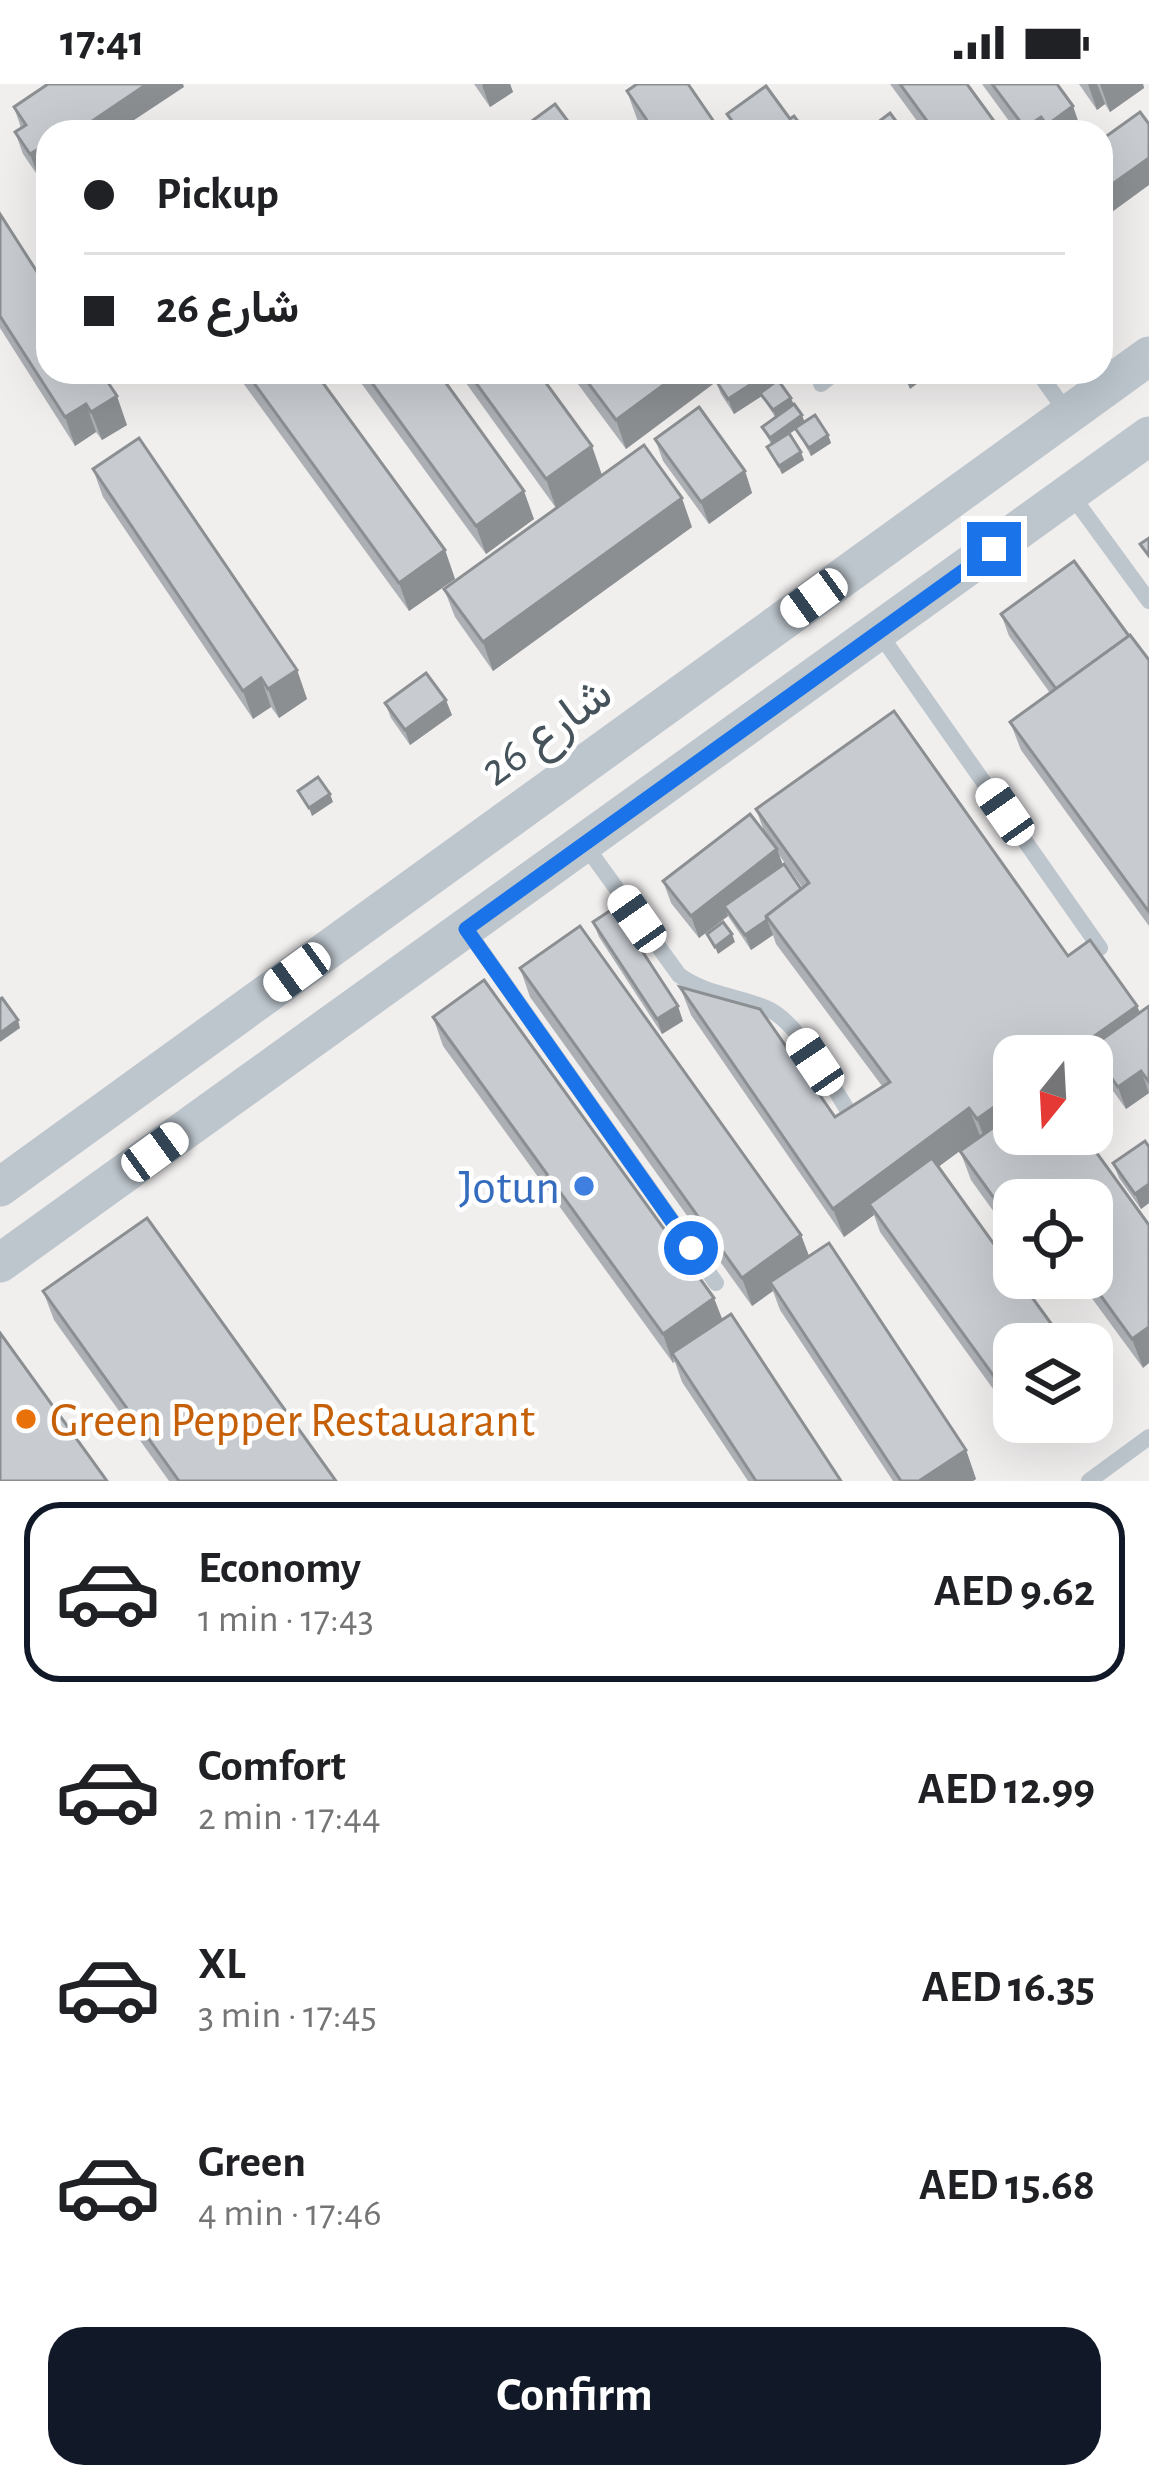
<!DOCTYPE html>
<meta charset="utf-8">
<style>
:root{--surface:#fff;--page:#f6f6f6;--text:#202124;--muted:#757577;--line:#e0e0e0;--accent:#111827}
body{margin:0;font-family:"Alegreya Sans",Vazirmatn,sans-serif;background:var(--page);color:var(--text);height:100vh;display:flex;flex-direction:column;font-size:45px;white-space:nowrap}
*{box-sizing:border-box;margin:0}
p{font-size:39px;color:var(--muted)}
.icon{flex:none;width:66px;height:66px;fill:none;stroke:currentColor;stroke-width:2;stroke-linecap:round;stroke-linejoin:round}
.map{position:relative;height:1397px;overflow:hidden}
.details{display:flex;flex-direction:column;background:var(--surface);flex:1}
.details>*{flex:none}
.top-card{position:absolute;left:36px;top:36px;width:1077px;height:264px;border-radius:36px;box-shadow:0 12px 48px #0002;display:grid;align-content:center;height:264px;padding:0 48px;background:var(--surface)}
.needle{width:78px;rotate:198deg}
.controls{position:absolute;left:993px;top:951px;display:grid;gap:24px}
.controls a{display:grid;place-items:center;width:120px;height:120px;border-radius:24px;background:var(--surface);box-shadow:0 12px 48px #0002;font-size:60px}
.end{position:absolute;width:54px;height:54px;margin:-27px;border:15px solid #1a73e8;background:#fff;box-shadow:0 0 0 6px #fff}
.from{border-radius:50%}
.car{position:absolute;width:36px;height:72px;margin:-36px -18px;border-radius:15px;box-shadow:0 0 9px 3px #0007;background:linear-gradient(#fff 24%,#345 0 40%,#fff 0 76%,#345 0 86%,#fff 0)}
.top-card b{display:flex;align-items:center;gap:42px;height:114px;font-size:45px}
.top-card b+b{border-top:3px solid var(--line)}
.top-card i{width:30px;height:30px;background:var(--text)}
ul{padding:21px 0 0;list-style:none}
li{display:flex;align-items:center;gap:36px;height:180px;margin:0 24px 18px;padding:0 24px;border:6px solid transparent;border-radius:36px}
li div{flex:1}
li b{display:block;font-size:45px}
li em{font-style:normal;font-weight:700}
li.active{border-color:var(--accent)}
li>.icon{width:108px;height:108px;stroke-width:1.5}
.cta{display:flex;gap:24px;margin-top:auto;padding:24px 48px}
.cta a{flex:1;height:138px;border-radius:36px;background:var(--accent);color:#fff;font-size:48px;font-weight:700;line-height:138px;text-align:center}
.status{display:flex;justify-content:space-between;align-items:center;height:84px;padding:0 60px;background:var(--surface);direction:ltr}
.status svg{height:33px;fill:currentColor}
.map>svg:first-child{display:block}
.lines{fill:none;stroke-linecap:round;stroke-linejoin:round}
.service{stroke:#bdc6cd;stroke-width:16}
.tertiary{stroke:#bdc6cd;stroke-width:39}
.wall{fill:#acafb4;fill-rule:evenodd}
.shaded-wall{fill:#8c8f92}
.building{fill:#c8ccd1;stroke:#8c8f92;stroke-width:3}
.route{stroke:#1a73e8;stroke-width:15}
.shop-dot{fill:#3f7fe0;stroke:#fff;stroke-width:4.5}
.food-dot{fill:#e8710a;stroke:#fff;stroke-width:4.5}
.labels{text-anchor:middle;stroke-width:9;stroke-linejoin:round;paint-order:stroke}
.street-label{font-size:48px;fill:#47535b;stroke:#fff}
.shop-label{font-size:48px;fill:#366cbe;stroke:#fff;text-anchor:end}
.food-label{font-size:48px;fill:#c56008;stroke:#fff;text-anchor:start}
</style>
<div class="status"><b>17:41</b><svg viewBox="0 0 49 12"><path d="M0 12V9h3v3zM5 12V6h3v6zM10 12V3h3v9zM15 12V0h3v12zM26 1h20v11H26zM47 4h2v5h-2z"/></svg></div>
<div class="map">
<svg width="1149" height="1397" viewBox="0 0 1149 1397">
<rect width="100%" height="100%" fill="#f1eeee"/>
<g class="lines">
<g class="service">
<polyline points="1038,288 1068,330"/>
<polyline points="821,300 836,288"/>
<polyline points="1070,409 1149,517"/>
<polyline points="879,549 1100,864"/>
<path d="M585,761L679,891C706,911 736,911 766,924C801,938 836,1011 858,1042"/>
<polyline points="467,846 716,1199"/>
<polyline points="1089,1397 1149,1353"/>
</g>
<g class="tertiary">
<polyline points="0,1103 1149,272"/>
<polyline points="0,1179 1149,352"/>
</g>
</g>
<g class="wall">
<polygon points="474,0 510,0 513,8 490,23"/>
<polygon points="890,0 967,0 1002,48 925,48"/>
<polygon points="982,0 1057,0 1082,48 1017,48"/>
<polygon points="1079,0 1143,0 1144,4 1110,28 1105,20 1097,26"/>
<polygon points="184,3 48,48 48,86 38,92 23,70 15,48 21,44 14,23"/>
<polygon points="627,7 721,48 646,48 637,35"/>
<polygon points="0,130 127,341 102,356 96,348 75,362 0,244"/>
<polygon points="235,288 315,288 445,466 455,495 409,527"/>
<polygon points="353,288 438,288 534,435 486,470"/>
<polygon points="458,288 538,288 556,424"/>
<polygon points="569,288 779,288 783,298 781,300 804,338 828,351 831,359 811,372 796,345 789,350 804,376 782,390 767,363 771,360 762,343 775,333 762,312 734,330 721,310 716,298 626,365"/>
<polygon points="655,355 745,387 752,409 709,440 663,377"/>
<polygon points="93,385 297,586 307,615 279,634 271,623 253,635 103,413"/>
<polygon points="692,443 493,587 455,533 444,505"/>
<polygon points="1001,530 1129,552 1149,576 1149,842 1021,666 1010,638 1050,609 1009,552"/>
<polygon points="385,619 452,631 410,661 391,634"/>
<path d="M756,725L1068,872L1137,922L1140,928L1149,922V1009L1126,1025L1098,986L1092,990V972H1014L1083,1050L1143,1284L1077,1194H1092V1116H1014V1156L971,1096L960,1067L980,1052L938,1083L1014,1260V1334L880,1148L874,1131L844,1153L691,931L680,903L835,1033L882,1002L776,860L773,851L751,866L728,832L699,854L671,819L663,797L765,750ZM779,771L803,804L801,805L783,781Z"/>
<polygon points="593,838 683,937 662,950 599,853"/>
<polygon points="520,884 801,1151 809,1172 966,1366 976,1395 973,1397 893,1397 780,1226 773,1207 752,1222 530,913"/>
<polygon points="433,933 723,1236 841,1397 748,1397 682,1298 675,1278 673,1279 443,962"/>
<polygon points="1149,1063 1149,1119 1141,1125 1119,1094 1113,1079"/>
<polygon points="43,1207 336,1397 169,1397 54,1236"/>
<polygon points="1017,1338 1052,1338 1029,1354"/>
</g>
<g class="shaded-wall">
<polygon points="147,0 183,0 184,3 116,48 76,48"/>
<polygon points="484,0 510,0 513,8 490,23 482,1"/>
<polygon points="1088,0 1097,0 1105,20 1097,26"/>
<polygon points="1100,0 1143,0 1144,4 1110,28"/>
<polygon points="1073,22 1082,48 1049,48 1047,41"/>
<polygon points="1041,33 1046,48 1026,48 1025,44"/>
<polygon points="43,62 48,76 48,86 38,92 30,70"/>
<polygon points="1149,74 1149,101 1101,136 1101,108"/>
<polygon points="681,288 729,288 626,365 616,336"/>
<polygon points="770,288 779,288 783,298 734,330 728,315"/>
<polygon points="920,288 923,288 925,294 910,305 907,298"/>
<polygon points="117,312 127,341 102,356 91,328"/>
<polygon points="791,314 794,321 776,334 773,326"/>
<polygon points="86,320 96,348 75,362 65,333"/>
<polygon points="802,331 805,339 772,362 770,354"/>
<polygon points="828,351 831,359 811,372 809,364"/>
<polygon points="592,362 602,391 556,424 546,395"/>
<polygon points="801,368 804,376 782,390 779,382"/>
<polygon points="745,387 752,409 709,440 701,418"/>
<polygon points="524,407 534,435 486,470 476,442"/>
<polygon points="682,414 692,443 493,587 483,558"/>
<polygon points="445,466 455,495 409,527 399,499"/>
<polygon points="297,586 307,615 279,634 268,605"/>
<polygon points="261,594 271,623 253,635 243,607"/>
<polygon points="446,616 452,631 410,661 405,646"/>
<polygon points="330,710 333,718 312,732 309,724"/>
<polygon points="777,765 785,787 724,822 728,832 699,854 691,832"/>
<polygon points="767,836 773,851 751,866 745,851"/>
<polygon points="732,850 735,858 718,870 715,863"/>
<polygon points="678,922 683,937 662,950 657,935"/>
<polygon points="1137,922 1148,950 1090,964 1098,986 1092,990 1092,972 1066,972"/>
<polygon points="18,936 20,944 0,958 0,949"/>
<polygon points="1141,987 1149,1009 1126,1025 1118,1003"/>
<polygon points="1014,1009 1014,1045 988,1063 977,1035"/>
<polygon points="969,1024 980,1052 876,1129 869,1120 874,1131 844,1153 833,1125"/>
<polygon points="1149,1100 1149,1119 1141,1125 1135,1110"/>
<polygon points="801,1151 812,1180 770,1198 773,1207 752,1222 742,1194"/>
<polygon points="714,1214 725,1242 672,1269 673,1279 663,1250"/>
<polygon points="1149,1243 1149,1279 1143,1284 1132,1255"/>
<polygon points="1023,1338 1052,1338 1029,1354"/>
<polygon points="966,1366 976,1395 973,1397 919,1397"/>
</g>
<g class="building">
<polygon points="48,0 147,0 76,48 48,48 48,67 47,68 43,62 30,70 15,48 26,41 14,23"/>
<polygon points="637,0 688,0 721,48 655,48 627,7"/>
<polygon points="900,0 967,0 1002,48 935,48"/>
<polygon points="992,0 1057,0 1073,22 1047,41 1041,33 1025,44"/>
<polygon points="766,2 790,35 794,32 806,48 740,48 727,30"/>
<polygon points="555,20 576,48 517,48"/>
<polygon points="1140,28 1149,40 1149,74 1101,108 1101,56"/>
<polygon points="890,29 904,48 865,48"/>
<polygon points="0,130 48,205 48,288 101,288 117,312 91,328 86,320 65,333 0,232"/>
<polygon points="246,288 315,288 445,466 399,499"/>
<polygon points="364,288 438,288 524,407 476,442"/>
<polygon points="468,288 538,288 592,362 546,395"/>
<polygon points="580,288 681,288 616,336"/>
<polygon points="726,288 770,288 728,315 715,295"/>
<polygon points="900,288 920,288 907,298"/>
<polygon points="778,296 791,314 773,326 760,309"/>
<polygon points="794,320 802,331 770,354 762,343"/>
<polygon points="699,323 745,387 701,418 655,355"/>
<polygon points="815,331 828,351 809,364 795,344"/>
<polygon points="789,349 801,368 779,382 767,363"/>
<polygon points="139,354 297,586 268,605 261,594 243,607 93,385"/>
<polygon points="644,361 682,414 483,558 444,505"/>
<polygon points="1149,454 1149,472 1140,460"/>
<polygon points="1074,477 1129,552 1056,605 1001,530"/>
<polygon points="1130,551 1149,576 1149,828 1010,638"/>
<polygon points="426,589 446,616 405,646 385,619"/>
<polygon points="894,627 1068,872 1090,856 1137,922 1066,972 1014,972 1014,1009 977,1035 969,1024 833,1125 680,903 760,925 835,1033 890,998 766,832 809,799 756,725"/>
<polygon points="318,693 330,710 309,724 298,707"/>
<polygon points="750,730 777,765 691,832 663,797"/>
<polygon points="784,780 801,805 766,832 767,836 745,851 724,822"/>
<polygon points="614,824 678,922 657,935 593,838"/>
<polygon points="723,838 732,850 715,863 707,850"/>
<polygon points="580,842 801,1151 742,1194 520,884"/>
<polygon points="484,896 714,1214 663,1250 433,933"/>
<polygon points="2,914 18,936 0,949 0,915"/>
<polygon points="1149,922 1149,998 1141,987 1118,1003 1090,964"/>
<polygon points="1014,1029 1014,1050 1083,1050 1149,1141 1149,1243 1132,1255 1088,1194 1092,1194 1092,1116 1014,1116 1014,1138 1012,1139 960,1067"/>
<polygon points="1145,1057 1149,1063 1149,1100 1135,1110 1113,1079"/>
<polygon points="932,1074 1014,1188 1014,1194 1018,1194 1066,1260 1014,1260 1014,1320 869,1120"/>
<polygon points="147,1134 336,1397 179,1397 43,1207"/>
<polygon points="829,1159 966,1366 919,1397 901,1397 770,1198"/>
<polygon points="731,1230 841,1397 756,1397 672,1269"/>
<polygon points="0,1249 107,1397 0,1397"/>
</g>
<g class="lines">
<polyline class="route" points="691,1164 466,845 994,465"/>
</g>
<circle class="shop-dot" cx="584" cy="1102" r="12"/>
<circle class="food-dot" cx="26" cy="1335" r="12"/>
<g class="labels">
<g class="street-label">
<text transform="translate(545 646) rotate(-36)" y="17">شارع 26</text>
</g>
<g class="shop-label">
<text x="560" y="1119">Jotun</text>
</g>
<g class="food-label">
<text x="50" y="1352">Green Pepper Restauarant</text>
</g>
</g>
</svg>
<div class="controls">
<a><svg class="needle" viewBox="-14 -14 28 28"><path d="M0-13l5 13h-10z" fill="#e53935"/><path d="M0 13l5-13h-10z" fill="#757577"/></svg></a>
<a><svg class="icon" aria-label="locate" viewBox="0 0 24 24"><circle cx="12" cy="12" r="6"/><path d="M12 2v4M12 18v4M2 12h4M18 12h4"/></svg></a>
<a><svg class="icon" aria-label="layers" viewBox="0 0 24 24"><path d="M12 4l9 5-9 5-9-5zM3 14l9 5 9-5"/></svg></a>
</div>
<i class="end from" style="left:691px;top:1164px"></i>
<i class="end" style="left:994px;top:465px"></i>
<i class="car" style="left:814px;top:514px;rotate:234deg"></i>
<i class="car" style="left:1005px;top:728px;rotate:325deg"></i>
<i class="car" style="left:637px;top:835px;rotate:325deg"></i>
<i class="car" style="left:297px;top:888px;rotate:234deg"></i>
<i class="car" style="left:815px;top:978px;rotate:326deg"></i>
<i class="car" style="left:155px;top:1068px;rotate:54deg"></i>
<div class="top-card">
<b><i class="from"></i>Pickup</b>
<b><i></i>شارع 26</b>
</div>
</div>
<section class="details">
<ul>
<li class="active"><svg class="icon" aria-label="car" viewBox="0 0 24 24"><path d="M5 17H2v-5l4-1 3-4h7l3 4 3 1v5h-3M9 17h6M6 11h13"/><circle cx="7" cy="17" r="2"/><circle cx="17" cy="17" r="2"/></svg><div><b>Economy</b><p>1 min · 17:43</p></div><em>AED 9.62</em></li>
<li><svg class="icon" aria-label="car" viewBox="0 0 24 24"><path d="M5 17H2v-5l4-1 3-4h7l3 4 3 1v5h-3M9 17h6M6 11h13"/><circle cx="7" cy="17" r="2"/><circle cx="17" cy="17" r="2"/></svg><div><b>Comfort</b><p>2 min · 17:44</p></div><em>AED 12.99</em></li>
<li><svg class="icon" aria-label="car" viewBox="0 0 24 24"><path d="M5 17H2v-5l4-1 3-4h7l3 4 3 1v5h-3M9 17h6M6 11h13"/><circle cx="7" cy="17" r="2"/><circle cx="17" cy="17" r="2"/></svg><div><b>XL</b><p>3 min · 17:45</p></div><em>AED 16.35</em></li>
<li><svg class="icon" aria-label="car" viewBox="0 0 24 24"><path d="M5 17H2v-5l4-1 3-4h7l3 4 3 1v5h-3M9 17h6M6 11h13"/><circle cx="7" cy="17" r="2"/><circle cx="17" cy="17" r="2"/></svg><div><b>Green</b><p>4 min · 17:46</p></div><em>AED 15.68</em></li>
</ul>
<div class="cta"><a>Confirm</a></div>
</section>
